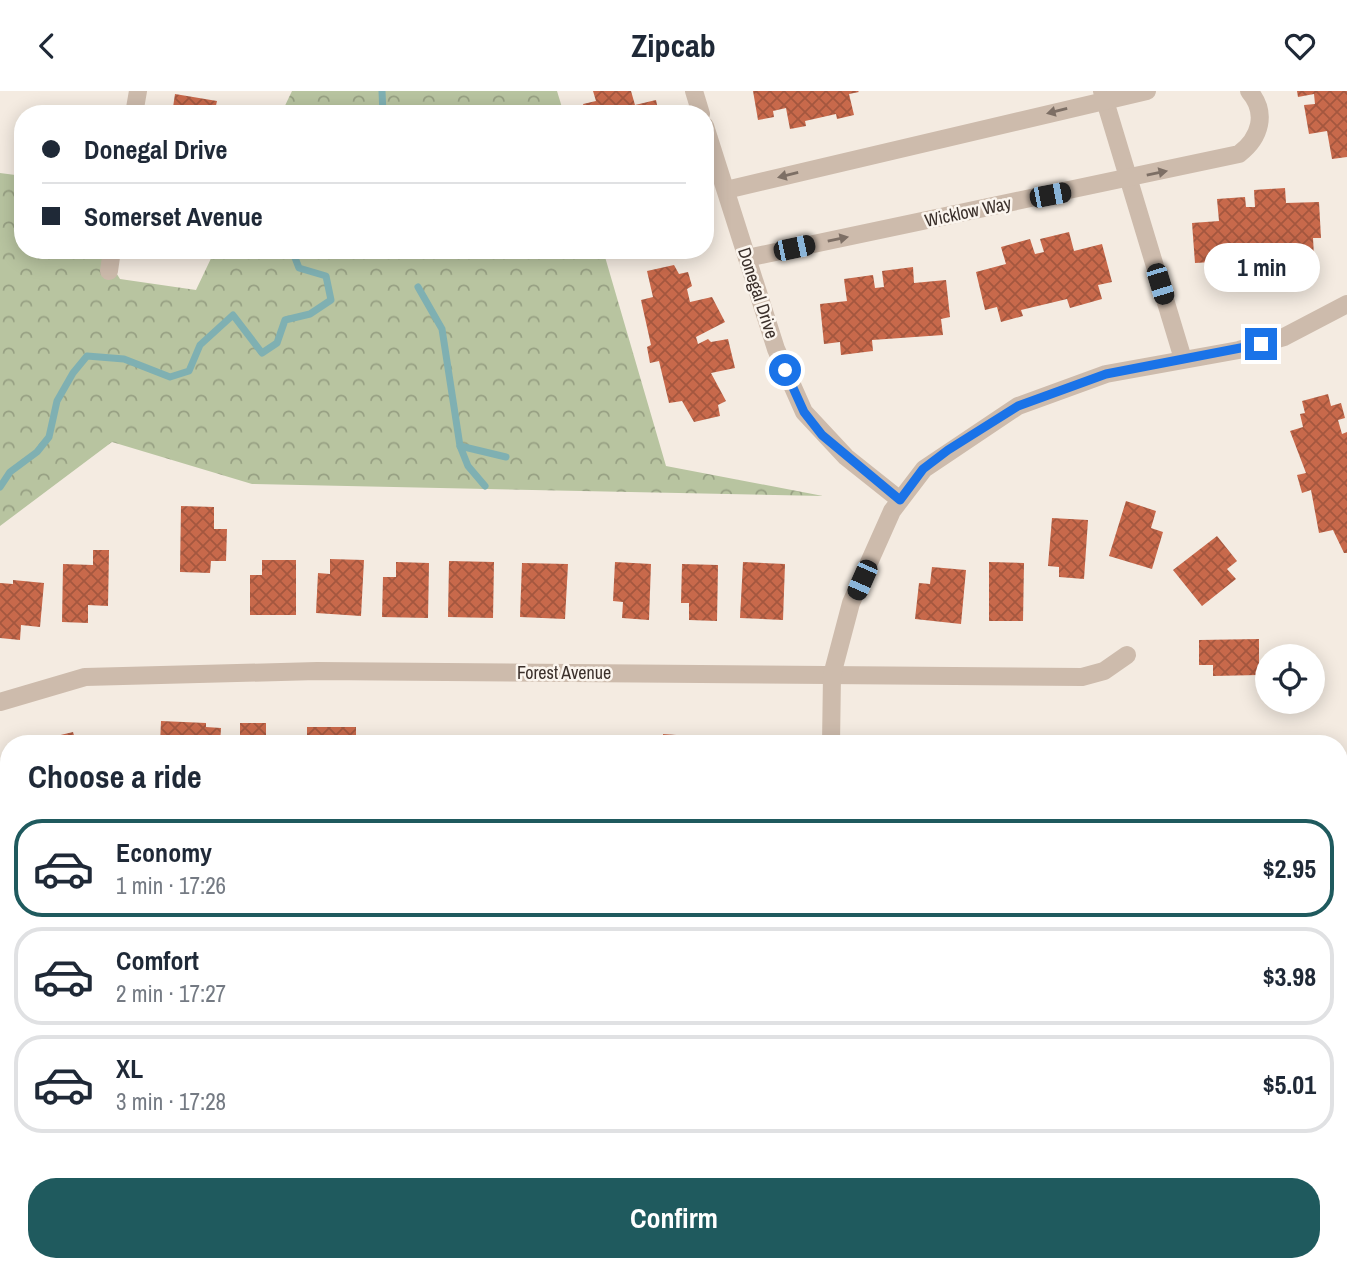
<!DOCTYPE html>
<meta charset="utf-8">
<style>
:root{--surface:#fff;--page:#f2f2f3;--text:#1f2937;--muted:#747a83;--line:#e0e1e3;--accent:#1f5a5e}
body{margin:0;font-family:"Archivo Narrow",sans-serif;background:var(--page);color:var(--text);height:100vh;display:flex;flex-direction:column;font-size:26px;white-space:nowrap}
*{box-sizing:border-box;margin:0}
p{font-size:23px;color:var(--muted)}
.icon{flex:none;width:38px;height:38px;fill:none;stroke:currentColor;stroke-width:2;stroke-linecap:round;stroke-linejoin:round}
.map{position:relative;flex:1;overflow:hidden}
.details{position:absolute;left:0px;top:644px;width:1348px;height:537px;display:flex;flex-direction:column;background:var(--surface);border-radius:28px 28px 0 0;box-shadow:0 4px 18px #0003}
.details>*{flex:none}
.banner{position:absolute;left:14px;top:14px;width:700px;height:154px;border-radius:28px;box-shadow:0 4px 18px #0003;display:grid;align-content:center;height:154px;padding:0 28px;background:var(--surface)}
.controls{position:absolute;left:1255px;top:553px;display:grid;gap:14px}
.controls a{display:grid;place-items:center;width:70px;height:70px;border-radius:50%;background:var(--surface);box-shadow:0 4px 18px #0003;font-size:35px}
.end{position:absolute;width:32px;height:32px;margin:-16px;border:9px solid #1a73e8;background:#fff;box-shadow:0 0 0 4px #fff}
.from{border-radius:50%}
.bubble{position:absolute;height:49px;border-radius:24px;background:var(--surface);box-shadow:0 4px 18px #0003;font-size:23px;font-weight:700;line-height:49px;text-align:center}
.car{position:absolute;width:21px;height:42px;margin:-21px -10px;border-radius:9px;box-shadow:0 0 5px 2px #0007;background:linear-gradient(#222 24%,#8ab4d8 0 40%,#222 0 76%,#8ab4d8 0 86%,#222 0)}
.banner b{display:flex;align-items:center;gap:24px;height:66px;font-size:26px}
.banner b+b{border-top:2px solid var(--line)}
.banner i{width:18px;height:18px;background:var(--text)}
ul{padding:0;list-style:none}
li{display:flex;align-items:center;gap:21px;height:98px;margin:0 14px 10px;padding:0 14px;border:4px solid var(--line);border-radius:28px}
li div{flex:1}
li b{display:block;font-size:26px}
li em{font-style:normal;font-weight:700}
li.active{border-color:var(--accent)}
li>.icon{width:63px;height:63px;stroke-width:1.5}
h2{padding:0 28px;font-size:32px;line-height:84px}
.action{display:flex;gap:14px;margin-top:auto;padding:14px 28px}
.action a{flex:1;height:80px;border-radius:28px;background:var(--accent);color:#fff;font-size:28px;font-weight:700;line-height:80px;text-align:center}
header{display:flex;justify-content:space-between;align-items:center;height:91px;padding:0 28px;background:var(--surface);font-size:32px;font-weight:700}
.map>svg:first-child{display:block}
.forest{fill:url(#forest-crowns)}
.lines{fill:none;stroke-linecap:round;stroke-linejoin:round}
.stream{stroke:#7fb0b2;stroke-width:7}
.building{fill:url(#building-cross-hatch)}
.minor{stroke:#cdbbac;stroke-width:18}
.tertiary{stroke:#cdbbac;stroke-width:18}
.oneway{fill:#7d6f65}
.route{stroke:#1a73e8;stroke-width:9}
.labels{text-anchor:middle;stroke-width:5;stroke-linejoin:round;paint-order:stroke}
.street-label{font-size:18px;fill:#3b302b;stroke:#fbf5ee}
</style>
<header><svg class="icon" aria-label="back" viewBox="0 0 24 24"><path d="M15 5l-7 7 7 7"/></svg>Zipcab<svg class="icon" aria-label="heart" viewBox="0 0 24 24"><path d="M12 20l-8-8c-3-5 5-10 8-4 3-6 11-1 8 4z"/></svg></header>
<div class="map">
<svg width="1347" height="1180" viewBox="0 0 1347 1180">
<defs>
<pattern id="forest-crowns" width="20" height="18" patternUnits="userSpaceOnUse" patternTransform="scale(1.75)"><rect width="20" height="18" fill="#b8c4a0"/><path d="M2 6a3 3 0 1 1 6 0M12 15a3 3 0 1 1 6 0" fill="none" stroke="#97a083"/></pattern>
<pattern id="building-cross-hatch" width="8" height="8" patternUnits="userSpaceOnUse" patternTransform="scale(1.75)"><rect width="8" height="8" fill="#c8694b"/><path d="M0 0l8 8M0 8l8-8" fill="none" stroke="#a4573f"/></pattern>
</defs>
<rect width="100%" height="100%" fill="#f4ebe1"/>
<g class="forest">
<polygon points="292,0 557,0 564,23 281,23"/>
<polygon points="0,82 23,85 23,159 102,159 120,188 196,199 215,159 603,159 666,375 823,405 252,393 112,351 0,435"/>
<polygon points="0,743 9,743 9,863 0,867"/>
<polygon points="0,1100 9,1105 9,1172 44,1173 44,1180 0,1180"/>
</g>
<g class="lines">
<g class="stream">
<polyline points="382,0 383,23"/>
<polyline points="418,196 442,238 460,355 468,375 485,395"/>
<polyline points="460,355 506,366"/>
<polyline points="0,396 10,381 37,361 49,346 57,310 73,282 87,265 124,268 170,286 189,280 200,254 233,224 262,262 277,252 285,229 310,223 331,209 326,185 299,177 292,159"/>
</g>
</g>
<g class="building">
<polygon points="593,0 631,0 635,14 656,9 659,23 586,23 583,13 596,10"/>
<polygon points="753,0 858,0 859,1 849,3 854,24 837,28 836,23 805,30 806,35 790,38 786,17 773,20 774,26 758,29"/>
<polygon points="1297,0 1347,0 1347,66 1332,68 1327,40 1309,43 1304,14 1315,13 1314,3 1298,6"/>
<polygon points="175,3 217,10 215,19 231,23 172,23"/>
<polygon points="1285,97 1286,112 1319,111 1321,147 1313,147 1314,165 1247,166 1247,182 1213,184 1212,171 1195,172 1192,132 1219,130 1217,108 1245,106 1246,116 1255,116 1254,99"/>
<polygon points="1069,141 1074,160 1102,153 1112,191 1098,194 1102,208 1070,217 1067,208 1021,219 1023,225 1001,231 997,216 985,219 976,181 1006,173 1001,156 1030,148 1035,163 1044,161 1040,148"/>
<polygon points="674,174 679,183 688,181 692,195 687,198 690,211 712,206 725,231 696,246 698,253 708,248 711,251 728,248 735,277 711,282 726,310 718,314 720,325 694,331 682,310 669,312 659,270 650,272 647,256 651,254 641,209 653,206 647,180"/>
<polygon points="913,176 914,192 946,189 950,226 941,228 943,244 872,249 873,260 841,264 840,251 824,253 820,213 847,210 844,188 873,184 875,197 884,196 882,180"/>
<polygon points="1328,303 1331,315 1341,312 1345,327 1338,329 1342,343 1347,341 1347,462 1344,462 1333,439 1319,442 1311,399 1302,402 1297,384 1306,382 1290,340 1303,336 1300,323 1305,322 1302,310"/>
<polygon points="1126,410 1156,420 1151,437 1163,441 1152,478 1109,465"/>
<polygon points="181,415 214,416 214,438 227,438 226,470 211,470 210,482 180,481"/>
<polygon points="1052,427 1088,429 1084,488 1059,486 1059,476 1048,475"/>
<polygon points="1217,445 1237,470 1227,478 1236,488 1202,515 1173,479"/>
<polygon points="93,459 109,459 108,515 88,514 88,532 62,531 63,473 93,474"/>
<polygon points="330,468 364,469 361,525 316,522 318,482 330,483"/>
<polygon points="262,469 296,469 296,524 250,524 250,484 262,484"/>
<polygon points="449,470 494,471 493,527 448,526"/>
<polygon points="396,471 429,472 428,527 382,526 383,486 396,486"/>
<polygon points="615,471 651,473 649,529 622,527 623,511 613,510"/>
<polygon points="743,471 785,473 783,529 740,527"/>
<polygon points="989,471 1024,472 1023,530 989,530"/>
<polygon points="522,472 568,473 565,528 520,526"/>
<polygon points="682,473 718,474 717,530 689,529 689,512 681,512"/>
<polygon points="932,476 966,479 961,533 915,528 919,492 930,493"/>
<polygon points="13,489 44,492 40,536 21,534 20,549 0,547 0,492 13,493"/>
<polygon points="1259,548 1259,584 1213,585 1213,574 1199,574 1199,549"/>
<polygon points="161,630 206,632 206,636 221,637 220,653 160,653"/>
<polygon points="240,632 266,632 266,647 286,647 286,653 240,653"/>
<rect x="307" y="636" width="49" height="17"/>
<polygon points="73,641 76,651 96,646 98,653 50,653 48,647"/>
<polygon points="663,643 690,645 690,653 663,653"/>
<polygon points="728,645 773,649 773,653 727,653"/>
<polygon points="886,647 933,649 932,653 886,653"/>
<rect x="973" y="648" width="25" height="5"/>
<polygon points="1347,930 1347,954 1339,955 1339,931"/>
<rect x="0" y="945" width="9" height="36"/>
<polygon points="690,1172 728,1172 728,1176 743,1177 743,1180 690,1180"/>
<polygon points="899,1172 937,1172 937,1180 898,1180"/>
<rect x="970" y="1172" width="81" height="8"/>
<polygon points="1130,1172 1158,1172 1158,1180 1129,1180"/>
<polygon points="1193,1172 1223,1172 1224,1180 1193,1180"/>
<polygon points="1258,1172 1317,1172 1316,1180 1257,1180"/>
<polygon points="213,1173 245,1173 245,1180 212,1180"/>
</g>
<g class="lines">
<g class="minor">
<polyline points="694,0 701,23"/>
<polyline points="1102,0 1183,268"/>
<polyline points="134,23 138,0"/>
<polyline points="705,35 776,258 804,321 846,366 900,409"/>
<polyline points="726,99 1147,0"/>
<path d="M747,167L1239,63C1260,47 1268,22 1249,0"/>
<polyline points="109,180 112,159"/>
<polyline points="0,611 85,586 317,580 1082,586 1104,580 1127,564"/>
<polyline points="831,653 832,584 851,512 892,420 924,378 1018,315 1106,283 1239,259 1284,246 1347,213"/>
<polyline points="332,1180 332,1172"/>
<polyline points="820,1180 821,1172"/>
</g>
<g class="tertiary">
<polyline points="0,1069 9,1069"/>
<polyline points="1339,1089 1347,1089"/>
</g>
</g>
<defs><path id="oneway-solid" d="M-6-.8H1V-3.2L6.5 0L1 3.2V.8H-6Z" transform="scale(1.75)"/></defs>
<g class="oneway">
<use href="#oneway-solid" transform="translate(1057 20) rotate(166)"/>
<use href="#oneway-solid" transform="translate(1157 82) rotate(-12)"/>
<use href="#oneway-solid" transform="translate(788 84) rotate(166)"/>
<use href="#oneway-solid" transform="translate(838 148) rotate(-12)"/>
</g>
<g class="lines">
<polyline class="route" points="785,279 804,321 822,344 900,409 923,378 948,359 1018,315 1106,283 1261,253"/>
</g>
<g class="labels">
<g class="street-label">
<text transform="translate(968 121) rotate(-12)" y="6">Wicklow Way</text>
<text transform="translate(758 202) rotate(72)" y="6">Donegal Drive</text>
<text x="564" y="588">Forest Avenue</text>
</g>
</g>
</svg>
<div class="controls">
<a><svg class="icon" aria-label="locate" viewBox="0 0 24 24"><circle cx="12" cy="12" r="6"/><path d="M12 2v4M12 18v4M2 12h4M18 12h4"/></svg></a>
</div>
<i class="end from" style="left:785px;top:279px"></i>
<i class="end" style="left:1261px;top:253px"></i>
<div class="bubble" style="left:1204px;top:152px;width:116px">1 min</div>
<i class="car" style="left:1050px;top:104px;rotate:79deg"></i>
<i class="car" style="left:794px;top:157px;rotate:78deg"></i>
<i class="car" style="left:1160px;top:193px;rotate:163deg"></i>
<i class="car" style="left:862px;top:489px;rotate:204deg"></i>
<div class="banner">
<b><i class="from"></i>Donegal Drive</b>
<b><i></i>Somerset Avenue</b>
</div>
<section class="details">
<h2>Choose a ride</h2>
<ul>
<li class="active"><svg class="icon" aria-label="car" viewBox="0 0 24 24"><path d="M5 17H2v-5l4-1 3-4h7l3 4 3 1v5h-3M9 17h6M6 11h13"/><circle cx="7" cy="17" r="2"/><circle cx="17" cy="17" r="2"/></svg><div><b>Economy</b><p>1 min · 17:26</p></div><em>$2.95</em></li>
<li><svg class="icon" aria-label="car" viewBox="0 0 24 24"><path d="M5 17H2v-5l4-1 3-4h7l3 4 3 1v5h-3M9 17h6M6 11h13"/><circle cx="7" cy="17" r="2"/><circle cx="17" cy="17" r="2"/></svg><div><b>Comfort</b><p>2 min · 17:27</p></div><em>$3.98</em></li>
<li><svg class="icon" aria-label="car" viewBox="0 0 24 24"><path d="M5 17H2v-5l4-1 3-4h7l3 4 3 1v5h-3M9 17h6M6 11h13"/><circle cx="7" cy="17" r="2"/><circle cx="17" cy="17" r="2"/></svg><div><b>XL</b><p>3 min · 17:28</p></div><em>$5.01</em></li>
</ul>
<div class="action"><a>Confirm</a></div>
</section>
</div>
